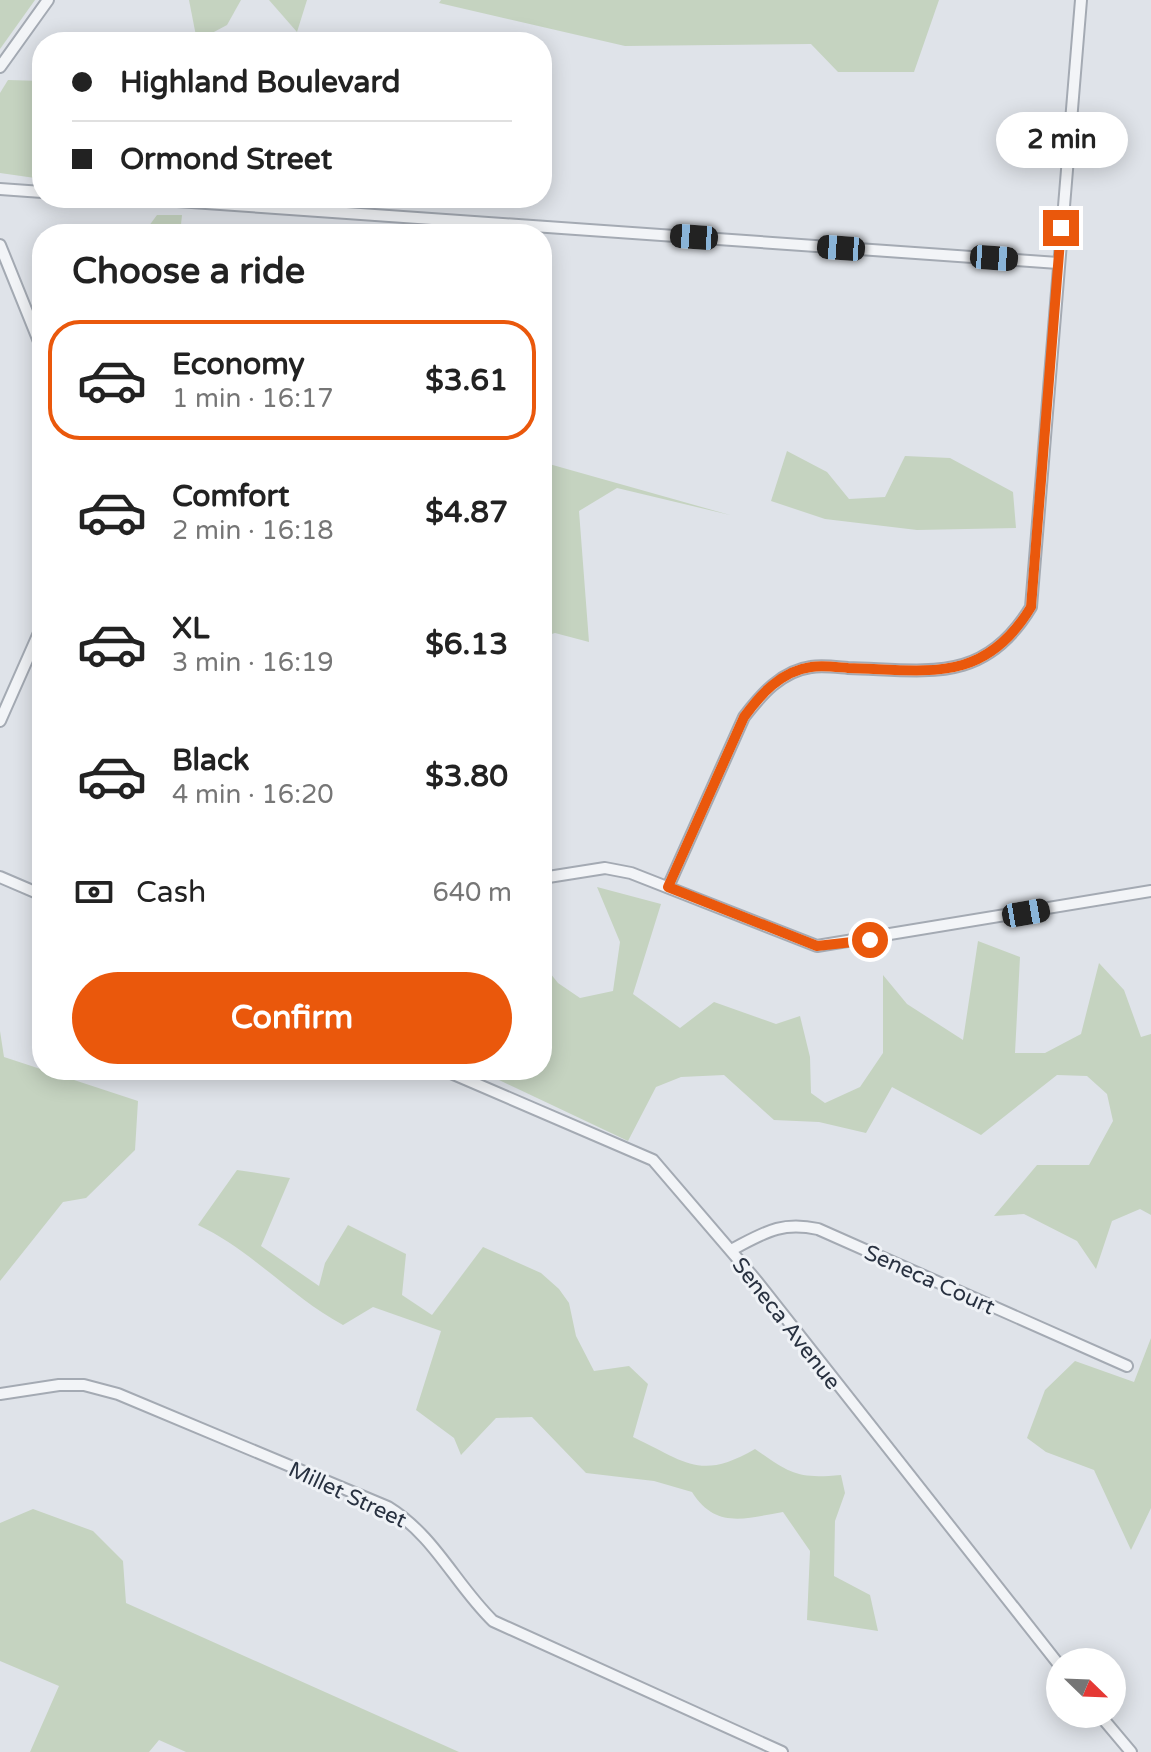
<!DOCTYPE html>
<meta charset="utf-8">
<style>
:root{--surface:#fff;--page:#f6f6f6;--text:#222;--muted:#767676;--line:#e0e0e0;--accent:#ea580c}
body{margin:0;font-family:"Varela Round",sans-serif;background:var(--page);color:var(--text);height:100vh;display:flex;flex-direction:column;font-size:30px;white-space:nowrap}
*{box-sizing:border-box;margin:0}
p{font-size:26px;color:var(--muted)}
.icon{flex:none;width:44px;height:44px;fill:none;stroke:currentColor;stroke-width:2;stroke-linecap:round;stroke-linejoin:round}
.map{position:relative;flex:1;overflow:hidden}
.sheet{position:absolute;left:32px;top:224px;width:520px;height:856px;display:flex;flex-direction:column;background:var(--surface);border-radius:32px;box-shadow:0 4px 20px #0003}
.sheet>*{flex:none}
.hud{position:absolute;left:32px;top:32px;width:520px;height:176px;border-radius:32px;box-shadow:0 4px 20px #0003;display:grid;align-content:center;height:176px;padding:0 40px;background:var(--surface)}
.needle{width:52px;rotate:113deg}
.tools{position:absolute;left:1046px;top:1648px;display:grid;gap:16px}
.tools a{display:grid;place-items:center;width:80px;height:80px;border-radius:50%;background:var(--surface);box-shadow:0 4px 20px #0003;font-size:40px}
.end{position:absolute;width:36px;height:36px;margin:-18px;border:10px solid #ea580c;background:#fff;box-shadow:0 0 0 4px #fff}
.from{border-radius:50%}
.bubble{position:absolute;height:56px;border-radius:28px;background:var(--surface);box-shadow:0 4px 20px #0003;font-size:26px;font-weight:800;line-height:56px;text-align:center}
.car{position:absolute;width:24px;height:48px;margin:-24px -12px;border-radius:10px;box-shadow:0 0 6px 2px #0007;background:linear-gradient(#222 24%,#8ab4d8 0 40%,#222 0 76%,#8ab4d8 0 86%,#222 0)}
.hud b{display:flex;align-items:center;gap:28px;height:76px;font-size:30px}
.hud b+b{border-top:2px solid var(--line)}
.hud i{width:20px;height:20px;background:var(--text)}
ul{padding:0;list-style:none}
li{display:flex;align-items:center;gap:24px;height:120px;margin:0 16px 12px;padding:0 24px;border:4px solid transparent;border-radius:32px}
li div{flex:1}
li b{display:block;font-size:30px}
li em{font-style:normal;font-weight:800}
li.current{border-color:var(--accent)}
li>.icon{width:72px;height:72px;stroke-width:1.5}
h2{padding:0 40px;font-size:36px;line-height:96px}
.pay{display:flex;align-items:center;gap:20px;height:88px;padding:0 40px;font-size:30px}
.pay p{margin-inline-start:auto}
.button{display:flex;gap:16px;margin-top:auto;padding:16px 40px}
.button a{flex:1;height:92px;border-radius:48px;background:var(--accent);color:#fff;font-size:32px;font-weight:800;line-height:92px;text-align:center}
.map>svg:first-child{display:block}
.green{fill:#c5d3c0}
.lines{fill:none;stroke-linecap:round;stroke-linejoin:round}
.minor-casing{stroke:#a4aab3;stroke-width:14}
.minor{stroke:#f2f4f7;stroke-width:10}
.route{stroke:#ea580c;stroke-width:10}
.labels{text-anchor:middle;stroke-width:6;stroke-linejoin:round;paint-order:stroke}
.street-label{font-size:22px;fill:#283140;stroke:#eff2f6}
</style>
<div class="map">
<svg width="1151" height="1752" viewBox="0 0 1151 1752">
<rect width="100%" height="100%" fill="#dfe3e9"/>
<g class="green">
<polygon points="0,0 35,0 0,49"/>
<polygon points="189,0 241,0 227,25 197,41"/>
<polygon points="269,0 307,0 297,32"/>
<polygon points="441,0 939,0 914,72 838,72 811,44 625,46 439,3"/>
<polygon points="8,80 42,81 42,179 0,173 0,93"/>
<polygon points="157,215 182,215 180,234 143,234"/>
<polygon points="787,451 827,472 849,499 885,497 905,456 950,458 1013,492 1016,528 917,530 825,519 771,501"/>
<polygon points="542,462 730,515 617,488 579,511 589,642 555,633 542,637"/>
<polygon points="597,887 661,904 633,994 680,1028 714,1002 776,1024 800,1016 810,1057 811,1093 825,1103 860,1087 883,1053 883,975 907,1004 963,1040 978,941 1020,957 1015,1053 1045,1053 1081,1034 1099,963 1124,990 1141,1037 1151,1034 1151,1215 1140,1209 1112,1221 1096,1269 1077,1241 1024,1214 994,1216 1037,1165 1089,1165 1113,1121 1107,1094 1087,1076 1057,1075 981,1135 892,1087 866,1133 819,1122 774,1120 724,1075 681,1077 656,1087 628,1141 499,1080 503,1070 542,1070 542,963 558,983 580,998 613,991 620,942"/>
<polygon points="0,1031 4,1057 138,1101 135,1150 86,1198 63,1202 0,1281"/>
<path d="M237,1170L290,1178L261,1246L319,1286L325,1263L348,1225L406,1254L402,1295L432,1315L483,1247L541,1273L559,1289L569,1303L576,1336L594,1371L629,1366L648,1384L633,1437C686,1462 700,1481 755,1449C791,1474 797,1479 841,1475L845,1493L835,1521L834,1576L870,1595L878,1631L807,1620L810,1551L783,1512C746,1518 716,1530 692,1492L654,1481L586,1473L532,1417L496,1418L461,1455L454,1438L416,1410L441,1331L373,1307L343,1325C291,1297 253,1251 198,1225Z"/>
<polygon points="1151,1338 1151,1508 1131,1550 1094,1470 1046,1452 1027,1438 1045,1390 1075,1361 1134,1382"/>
<polygon points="33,1509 93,1531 123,1561 126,1603 459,1752 186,1752 159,1740 149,1752 30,1752 59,1686 0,1661 0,1523"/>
</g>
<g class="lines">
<defs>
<g id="minor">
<polyline points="0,67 48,0"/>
<polyline points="0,189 42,192"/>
<polyline points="134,198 1058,263"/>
<polyline points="0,245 42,349"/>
<polyline points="0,721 42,626"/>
<polyline points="0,877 42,895"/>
<polyline points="542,878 605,868 631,873 817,946 1151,891"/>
<path d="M668,887L744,717C761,695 781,671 811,667C822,665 836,667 848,668C927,670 984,685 1031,607L1081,0"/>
<polyline points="444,1070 653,1160 755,1279 1060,1666"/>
<path d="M731,1250C764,1233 780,1221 818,1229L1127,1366"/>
<path d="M0,1394L59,1385H84L118,1394L388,1507C435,1536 455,1584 493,1621L782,1752"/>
<polyline points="1099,1714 1131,1752"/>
</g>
</defs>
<use href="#minor" class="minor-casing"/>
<use href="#minor" class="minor"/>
</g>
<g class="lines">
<path class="route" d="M870,940L817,946L668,887L744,717C760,695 781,671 811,667C822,665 836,667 848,668C927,670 984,685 1031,607L1061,228"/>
</g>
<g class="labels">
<g class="street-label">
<text transform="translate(930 1279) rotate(24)" y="8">Seneca Court</text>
<text transform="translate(787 1323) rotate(52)" y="8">Seneca Avenue</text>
<text transform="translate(348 1494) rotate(25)" y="8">Millet Street</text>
</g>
</g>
</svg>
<div class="tools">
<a><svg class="needle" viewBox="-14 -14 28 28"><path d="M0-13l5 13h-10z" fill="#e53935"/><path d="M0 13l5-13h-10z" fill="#767676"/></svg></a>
</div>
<i class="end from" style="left:870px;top:940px"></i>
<i class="end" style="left:1061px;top:228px"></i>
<div class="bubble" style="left:996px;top:112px;width:132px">2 min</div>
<i class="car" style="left:694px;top:237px;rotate:274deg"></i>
<i class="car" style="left:841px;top:248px;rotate:274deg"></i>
<i class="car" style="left:994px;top:258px;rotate:94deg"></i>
<i class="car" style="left:1026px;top:913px;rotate:80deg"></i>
<div class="hud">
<b><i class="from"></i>Highland Boulevard</b>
<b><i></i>Ormond Street</b>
</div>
<section class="sheet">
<h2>Choose a ride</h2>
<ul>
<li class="current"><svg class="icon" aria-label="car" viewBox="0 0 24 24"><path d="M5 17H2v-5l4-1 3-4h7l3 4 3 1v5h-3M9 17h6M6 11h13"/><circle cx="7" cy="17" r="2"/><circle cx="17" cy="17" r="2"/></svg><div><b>Economy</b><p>1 min · 16:17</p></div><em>$3.61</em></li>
<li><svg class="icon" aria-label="car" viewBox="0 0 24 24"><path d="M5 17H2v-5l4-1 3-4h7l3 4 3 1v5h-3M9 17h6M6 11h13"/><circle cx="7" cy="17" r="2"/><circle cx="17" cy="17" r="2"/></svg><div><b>Comfort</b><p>2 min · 16:18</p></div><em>$4.87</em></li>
<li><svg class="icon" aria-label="car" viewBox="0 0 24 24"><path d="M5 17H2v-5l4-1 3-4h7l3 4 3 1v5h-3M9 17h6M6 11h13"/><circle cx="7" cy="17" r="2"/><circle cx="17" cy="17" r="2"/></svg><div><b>XL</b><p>3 min · 16:19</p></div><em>$6.13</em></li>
<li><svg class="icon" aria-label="car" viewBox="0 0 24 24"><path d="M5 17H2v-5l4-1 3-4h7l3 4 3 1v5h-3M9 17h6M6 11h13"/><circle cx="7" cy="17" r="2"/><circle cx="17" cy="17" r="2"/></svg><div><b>Black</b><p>4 min · 16:20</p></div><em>$3.80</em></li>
</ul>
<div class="pay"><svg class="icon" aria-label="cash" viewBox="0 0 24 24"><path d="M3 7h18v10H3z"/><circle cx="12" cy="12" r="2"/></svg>Cash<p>640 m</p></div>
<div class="button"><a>Confirm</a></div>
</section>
</div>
